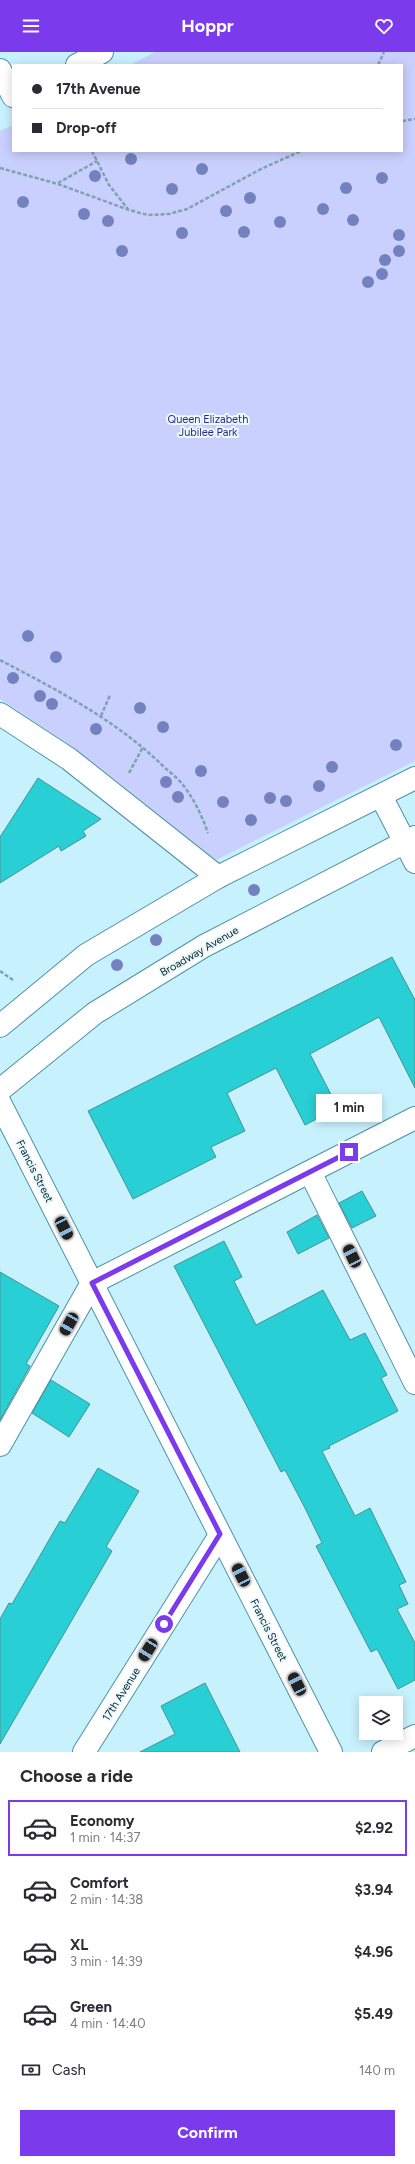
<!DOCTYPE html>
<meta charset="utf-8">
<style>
:root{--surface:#fff;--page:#f2f2f3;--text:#2b2b33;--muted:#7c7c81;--line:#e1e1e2;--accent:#7c3aed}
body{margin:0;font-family:Figtree,sans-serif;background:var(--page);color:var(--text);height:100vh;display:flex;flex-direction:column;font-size:15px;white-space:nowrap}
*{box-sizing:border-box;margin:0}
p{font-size:13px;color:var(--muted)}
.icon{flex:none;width:22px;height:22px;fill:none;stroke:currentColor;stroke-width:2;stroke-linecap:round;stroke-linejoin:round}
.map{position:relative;height:1700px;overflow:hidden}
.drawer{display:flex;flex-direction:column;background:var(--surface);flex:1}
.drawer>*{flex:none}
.hud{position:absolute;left:12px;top:12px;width:391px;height:88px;border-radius:0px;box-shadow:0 2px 10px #0003;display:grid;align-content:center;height:88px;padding:0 20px;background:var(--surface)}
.controls{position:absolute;left:359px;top:1644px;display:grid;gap:8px}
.controls a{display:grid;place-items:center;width:44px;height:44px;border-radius:0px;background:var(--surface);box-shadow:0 2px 10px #0003;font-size:20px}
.end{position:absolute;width:18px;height:18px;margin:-9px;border:5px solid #7c3aed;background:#fff;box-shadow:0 0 0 2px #fff}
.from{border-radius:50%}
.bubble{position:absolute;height:28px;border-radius:0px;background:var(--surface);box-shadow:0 2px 10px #0003;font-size:13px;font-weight:700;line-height:28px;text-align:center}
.car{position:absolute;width:12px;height:24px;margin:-12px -6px;border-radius:5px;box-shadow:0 0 3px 1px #0007;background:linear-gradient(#222 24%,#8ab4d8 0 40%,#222 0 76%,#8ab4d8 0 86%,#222 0)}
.hud b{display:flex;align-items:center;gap:14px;height:38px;font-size:15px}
.hud b+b{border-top:1px solid var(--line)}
.hud i{width:10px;height:10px;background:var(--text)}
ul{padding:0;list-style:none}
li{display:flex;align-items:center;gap:12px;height:56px;margin:0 8px 6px;padding:0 12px;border:2px solid transparent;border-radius:0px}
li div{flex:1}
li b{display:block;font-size:15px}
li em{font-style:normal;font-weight:700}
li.on{border-color:var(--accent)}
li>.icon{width:36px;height:36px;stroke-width:1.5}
h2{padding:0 20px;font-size:18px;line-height:48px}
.pay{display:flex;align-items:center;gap:10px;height:44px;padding:0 20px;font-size:15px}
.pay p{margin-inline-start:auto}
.cta{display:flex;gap:8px;margin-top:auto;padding:8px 20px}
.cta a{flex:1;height:46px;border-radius:0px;background:var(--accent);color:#fff;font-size:16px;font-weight:700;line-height:46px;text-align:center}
header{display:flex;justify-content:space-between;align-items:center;height:52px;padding:0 20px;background:var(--accent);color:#fff;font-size:18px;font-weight:700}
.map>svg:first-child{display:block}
.green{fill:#c9d0fd}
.building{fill:#28cfd4;stroke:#459395}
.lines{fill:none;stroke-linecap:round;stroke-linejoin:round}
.minor-casing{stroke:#4c93a6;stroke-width:24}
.path{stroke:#7ea3ae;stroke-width:2.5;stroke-dasharray:4 2;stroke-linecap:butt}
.minor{stroke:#fff;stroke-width:22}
.tree{fill:#7382be}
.route{stroke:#7c3aed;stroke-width:5}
.labels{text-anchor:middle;stroke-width:4;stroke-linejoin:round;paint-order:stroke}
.park-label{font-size:11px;fill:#2e288a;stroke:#ecf9fd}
.street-label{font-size:11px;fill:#04232a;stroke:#ecf9fd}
</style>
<header><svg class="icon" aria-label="menu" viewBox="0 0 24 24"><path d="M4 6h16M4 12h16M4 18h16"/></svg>Hoppr<svg class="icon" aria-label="heart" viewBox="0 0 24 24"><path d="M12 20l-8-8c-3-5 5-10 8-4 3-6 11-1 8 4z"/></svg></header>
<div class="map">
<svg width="415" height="1700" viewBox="0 0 415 1700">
<rect width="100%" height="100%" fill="#c8f1fe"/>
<polygon class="green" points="155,0 415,0 415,709 216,808 74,696 0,647 0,79 13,73 13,99 402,99 402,13 130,13"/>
<g class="building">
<polygon points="38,726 101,767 83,779 86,784 61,799 59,794 0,831 0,785"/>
<polygon points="392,905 415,948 415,1036 379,965 310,1002 338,1056 305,1073 276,1016 227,1041 245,1079 211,1095 216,1105 133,1147 88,1059"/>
<polygon points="362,1139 376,1164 352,1176 339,1151"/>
<polygon points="317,1163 329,1186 298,1202 287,1180"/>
<polygon points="224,1189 242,1225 234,1229 256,1273 323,1238 350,1288 365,1281 387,1323 381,1326 398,1359 329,1394 330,1396 322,1399 355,1464 370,1456 406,1530 399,1533 408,1552 397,1557 415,1591 415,1628 398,1637 377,1597 371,1600 359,1577 316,1494 322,1491 305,1456 285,1418 281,1420 174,1214"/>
<polygon points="0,1220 59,1254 26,1312 30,1314 0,1368"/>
<polygon points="51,1328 90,1352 69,1385 32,1361"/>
<polygon points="98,1416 139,1439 106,1495 112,1499 0,1692 0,1567 9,1551 12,1552 60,1469 65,1471"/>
<polygon points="205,1631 240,1700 140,1700 175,1682 161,1654"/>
</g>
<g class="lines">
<defs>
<g id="minor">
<polyline points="77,13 102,0"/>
<polyline points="0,18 13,44"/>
<polyline points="0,662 69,707 218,825"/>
<polyline points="381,744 415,810"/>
<polyline points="0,974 86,903 218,825 415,726"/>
<polyline points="0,1038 95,961 204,894 415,785"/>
<polyline points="0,1051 331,1700"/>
<polyline points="310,1120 415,1331"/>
<polyline points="0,1393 92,1231 415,1066"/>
<polyline points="84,1700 220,1483"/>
<polyline points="383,1700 415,1684"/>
</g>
</defs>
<use href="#minor" class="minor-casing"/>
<g class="path">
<polyline points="378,13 384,0"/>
<polyline points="402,69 415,67"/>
<polyline points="92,99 109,133 128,157"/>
<polyline points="0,116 58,132 129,158 148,163 169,162 187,157 261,117 301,99"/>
<polyline points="58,131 97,109"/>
<path d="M0,608C57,638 114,667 161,712C168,719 177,725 183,733C194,747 202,764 208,781"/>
<polyline points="101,664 110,643"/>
<polyline points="129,721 143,695"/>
<polyline points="0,919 13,928"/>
</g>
<use href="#minor" class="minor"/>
</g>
<g class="tree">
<circle cx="131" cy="107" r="6"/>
<circle cx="202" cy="117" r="6"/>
<circle cx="95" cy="124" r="6"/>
<circle cx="382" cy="126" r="6"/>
<circle cx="346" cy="136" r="6"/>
<circle cx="172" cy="137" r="6"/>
<circle cx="250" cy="146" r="6"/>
<circle cx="23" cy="150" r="6"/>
<circle cx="323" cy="157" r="6"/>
<circle cx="226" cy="159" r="6"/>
<circle cx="84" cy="162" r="6"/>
<circle cx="353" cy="168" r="6"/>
<circle cx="108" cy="169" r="6"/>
<circle cx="280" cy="170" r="6"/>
<circle cx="244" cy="180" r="6"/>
<circle cx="182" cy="181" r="6"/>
<circle cx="399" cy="183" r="6"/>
<circle cx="122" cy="199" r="6"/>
<circle cx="399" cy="199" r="6"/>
<circle cx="385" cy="208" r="6"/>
<circle cx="382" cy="222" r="6"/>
<circle cx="368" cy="230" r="6"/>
<circle cx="28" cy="584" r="6"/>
<circle cx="56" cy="605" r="6"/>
<circle cx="13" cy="626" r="6"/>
<circle cx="40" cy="644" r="6"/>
<circle cx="52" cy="652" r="6"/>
<circle cx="140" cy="656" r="6"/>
<circle cx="163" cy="675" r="6"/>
<circle cx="96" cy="677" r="6"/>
<circle cx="396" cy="693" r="6"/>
<circle cx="332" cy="715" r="6"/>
<circle cx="201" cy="719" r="6"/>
<circle cx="166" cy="730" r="6"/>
<circle cx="319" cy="734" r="6"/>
<circle cx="178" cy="745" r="6"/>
<circle cx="270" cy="746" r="6"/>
<circle cx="286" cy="749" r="6"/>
<circle cx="223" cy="750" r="6"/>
<circle cx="251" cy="768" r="6"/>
<circle cx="254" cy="838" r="6"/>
<circle cx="156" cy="888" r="6"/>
<circle cx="117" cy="913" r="6"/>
</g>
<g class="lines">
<polyline class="route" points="164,1572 220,1482 92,1231 349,1100"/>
</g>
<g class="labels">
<g class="park-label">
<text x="208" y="371">Queen Elizabeth<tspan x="208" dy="13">Jubilee Park</tspan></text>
</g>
<g class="street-label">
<text transform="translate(199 899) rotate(-30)" y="4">Broadway Avenue</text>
<text transform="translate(35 1119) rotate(63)" y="4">Francis Street</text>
<text transform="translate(269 1578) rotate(63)" y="4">Francis Street</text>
<text transform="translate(121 1642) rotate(-58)" y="4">17th Avenue</text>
</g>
</g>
</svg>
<div class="controls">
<a><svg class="icon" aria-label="layers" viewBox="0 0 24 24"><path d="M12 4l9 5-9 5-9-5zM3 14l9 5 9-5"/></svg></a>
</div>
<i class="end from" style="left:164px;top:1572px"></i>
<i class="end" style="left:349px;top:1100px"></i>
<div class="bubble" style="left:316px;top:1042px;width:66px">1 min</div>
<i class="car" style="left:64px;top:1176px;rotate:153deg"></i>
<i class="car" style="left:352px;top:1204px;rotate:334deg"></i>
<i class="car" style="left:69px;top:1272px;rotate:210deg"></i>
<i class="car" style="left:241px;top:1523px;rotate:333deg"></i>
<i class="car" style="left:148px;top:1598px;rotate:212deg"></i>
<i class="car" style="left:297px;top:1632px;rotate:333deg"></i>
<div class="hud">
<b><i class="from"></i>17th Avenue</b>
<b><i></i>Drop-off</b>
</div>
</div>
<section class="drawer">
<h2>Choose a ride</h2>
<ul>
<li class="on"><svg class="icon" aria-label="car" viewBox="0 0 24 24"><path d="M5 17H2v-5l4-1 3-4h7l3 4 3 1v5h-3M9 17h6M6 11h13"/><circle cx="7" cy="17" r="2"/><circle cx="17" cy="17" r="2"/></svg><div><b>Economy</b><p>1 min · 14:37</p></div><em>$2.92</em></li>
<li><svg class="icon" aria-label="car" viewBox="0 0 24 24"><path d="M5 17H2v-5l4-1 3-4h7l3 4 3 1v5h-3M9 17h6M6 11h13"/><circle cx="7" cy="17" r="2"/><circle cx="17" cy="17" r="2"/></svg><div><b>Comfort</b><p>2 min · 14:38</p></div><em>$3.94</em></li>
<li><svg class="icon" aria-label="car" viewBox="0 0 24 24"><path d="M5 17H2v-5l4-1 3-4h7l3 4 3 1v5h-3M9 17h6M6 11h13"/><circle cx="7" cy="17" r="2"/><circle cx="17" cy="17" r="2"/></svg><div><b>XL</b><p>3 min · 14:39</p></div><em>$4.96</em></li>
<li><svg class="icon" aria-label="car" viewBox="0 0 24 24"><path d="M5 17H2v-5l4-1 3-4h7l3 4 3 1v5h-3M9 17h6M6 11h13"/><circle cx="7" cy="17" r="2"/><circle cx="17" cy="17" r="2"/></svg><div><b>Green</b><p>4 min · 14:40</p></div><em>$5.49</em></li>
</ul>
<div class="pay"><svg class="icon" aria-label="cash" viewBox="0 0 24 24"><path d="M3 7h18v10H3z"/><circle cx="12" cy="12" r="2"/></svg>Cash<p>140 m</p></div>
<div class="cta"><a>Confirm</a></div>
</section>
